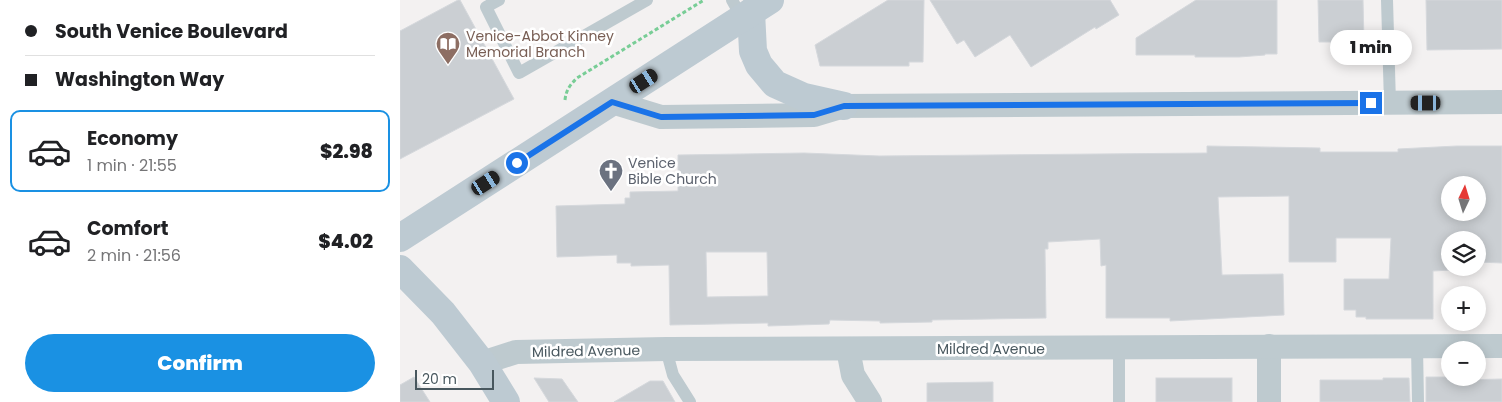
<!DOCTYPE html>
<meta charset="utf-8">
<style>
:root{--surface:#fff;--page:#f2f2f2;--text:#202124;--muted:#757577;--line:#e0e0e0;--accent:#1a91e3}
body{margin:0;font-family:Poppins,sans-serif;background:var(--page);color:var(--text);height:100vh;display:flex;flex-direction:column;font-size:19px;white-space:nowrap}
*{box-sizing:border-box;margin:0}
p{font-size:16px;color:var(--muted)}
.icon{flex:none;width:28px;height:28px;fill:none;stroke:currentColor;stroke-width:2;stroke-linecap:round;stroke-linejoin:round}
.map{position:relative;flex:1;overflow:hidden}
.side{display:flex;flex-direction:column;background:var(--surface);width:400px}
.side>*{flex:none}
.top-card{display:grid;align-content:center;height:110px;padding:0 25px;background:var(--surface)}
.needle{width:32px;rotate:4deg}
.controls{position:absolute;left:1041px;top:176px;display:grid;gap:10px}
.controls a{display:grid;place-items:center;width:45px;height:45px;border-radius:50%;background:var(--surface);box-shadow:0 2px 12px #0003;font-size:25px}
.scale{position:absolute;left:15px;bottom:12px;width:79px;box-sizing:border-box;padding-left:5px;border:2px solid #48575e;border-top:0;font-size:14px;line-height:18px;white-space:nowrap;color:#48575e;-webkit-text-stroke:4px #fff;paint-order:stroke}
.end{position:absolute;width:22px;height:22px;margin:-11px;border:6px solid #1a73e8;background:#fff;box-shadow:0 0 0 2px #fff}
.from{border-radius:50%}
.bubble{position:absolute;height:35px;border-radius:18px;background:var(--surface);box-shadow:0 2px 12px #0003;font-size:16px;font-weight:800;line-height:35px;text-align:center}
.car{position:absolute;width:15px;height:30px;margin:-15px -8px;border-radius:6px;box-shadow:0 0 4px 1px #0007;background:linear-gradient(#222 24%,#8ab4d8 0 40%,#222 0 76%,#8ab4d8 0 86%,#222 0)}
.top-card b{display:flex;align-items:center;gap:18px;height:48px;font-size:19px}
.top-card b+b{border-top:1px solid var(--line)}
.top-card i{width:12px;height:12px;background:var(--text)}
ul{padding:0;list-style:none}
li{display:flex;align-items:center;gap:15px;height:82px;margin:0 10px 8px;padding:0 15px;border:2px solid transparent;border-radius:10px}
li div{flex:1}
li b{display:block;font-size:19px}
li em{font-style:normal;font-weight:800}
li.current{border-color:var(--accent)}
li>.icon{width:45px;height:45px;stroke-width:1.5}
.primary-button{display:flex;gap:10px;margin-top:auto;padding:10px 25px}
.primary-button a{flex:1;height:58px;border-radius:30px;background:var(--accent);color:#fff;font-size:20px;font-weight:800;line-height:58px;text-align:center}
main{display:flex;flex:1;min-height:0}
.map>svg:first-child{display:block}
.building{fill:#cbcfd3;stroke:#d5d8dc;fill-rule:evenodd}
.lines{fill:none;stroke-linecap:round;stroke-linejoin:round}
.path{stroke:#78cd96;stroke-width:3;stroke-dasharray:4 2.5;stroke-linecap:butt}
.lane{stroke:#becacf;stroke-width:12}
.street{stroke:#becacf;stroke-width:24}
.secondary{stroke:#bdcad2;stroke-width:28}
.route{stroke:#1a73e8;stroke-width:6}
.labels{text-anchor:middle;stroke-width:5;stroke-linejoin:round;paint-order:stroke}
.education-label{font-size:14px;fill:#785e54;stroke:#fff;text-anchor:start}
.worship-label{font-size:14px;fill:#5b616d;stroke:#fff;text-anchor:start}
.street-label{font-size:14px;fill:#48575e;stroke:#fff}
</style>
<main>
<section class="side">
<div class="top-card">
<b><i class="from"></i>South Venice Boulevard</b>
<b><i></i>Washington Way</b>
</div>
<ul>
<li class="current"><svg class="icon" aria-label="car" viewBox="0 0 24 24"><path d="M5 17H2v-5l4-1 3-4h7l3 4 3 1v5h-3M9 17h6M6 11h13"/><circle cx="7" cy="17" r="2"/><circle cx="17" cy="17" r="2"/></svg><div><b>Economy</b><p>1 min · 21:55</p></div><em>$2.98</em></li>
<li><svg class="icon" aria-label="car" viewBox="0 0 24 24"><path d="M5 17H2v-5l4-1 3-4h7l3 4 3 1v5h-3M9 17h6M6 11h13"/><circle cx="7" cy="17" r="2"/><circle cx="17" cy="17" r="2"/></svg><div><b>Comfort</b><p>2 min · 21:56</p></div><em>$4.02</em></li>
</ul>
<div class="primary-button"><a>Confirm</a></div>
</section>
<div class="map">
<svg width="1102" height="402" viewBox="0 0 1102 402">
<rect width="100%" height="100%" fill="#f3f1f1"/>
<g class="building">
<polygon points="58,0 60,0 114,99 0,159 0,31"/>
<polygon points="488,0 524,0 523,62 509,62 509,66 420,66 415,45"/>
<polygon points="530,0 710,0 719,15 696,29 695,27 631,67 610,35 575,57 564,40 557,44"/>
<polygon points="796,0 877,0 877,54 865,54 865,55 839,57 795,57 795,55 736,55 736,38"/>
<polygon points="918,0 963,0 964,42 951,42 951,49 931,50 931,42 919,42"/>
<polygon points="1026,0 1102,0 1102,49 1027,50"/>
<path d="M807,146L920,148V152H998V149L1057,146H1102V263L1078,262V240H1050V268H1069V269L1033,271V319H966V317H956V310H944V279H989L991,238H936V262H889V196L818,197L822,275L883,274L884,315L770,321V318H706V265L701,266L700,239L648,242V249H645L646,318L532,320V322L480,323V321L430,320L429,324L368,326V323L270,325L269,265L231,266V263H217V255L157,257L156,206L225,204V198H230V192L278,191V155L404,153L479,156L807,153ZM1050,185H1078V212H1050ZM306,252H367L368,296L307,297Z"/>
<polygon points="14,377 30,402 0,402 0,385"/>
<polygon points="1026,377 1050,377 1056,378 1056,380 1102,379 1102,402 1026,402"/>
<polygon points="134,378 162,379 178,402 149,402"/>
<rect x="756" y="378" width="76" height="24"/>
<polygon points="983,378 1009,378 1010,402 920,402 920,380 983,380"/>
<polygon points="250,381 263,381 275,402 214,402"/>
<polygon points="593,382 593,402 527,402 527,383"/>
</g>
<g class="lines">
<path class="path" d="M165,100C166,90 170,85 177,78L304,0"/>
<g class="lane">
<polyline points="99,0 86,7 119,73 247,0"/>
<polyline points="332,0 342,18"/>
<polyline points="987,0 990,103"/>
<polyline points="1017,347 1018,402"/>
<polyline points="266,349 273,375 290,402"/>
<polyline points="719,402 719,348"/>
</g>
<g class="street">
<polyline points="212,102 261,117 414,115 444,106 1102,102"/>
<polyline points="869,346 869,402"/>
<polyline points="448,349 453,375 470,402"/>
<polyline points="82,363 116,352 266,349 1102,346"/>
</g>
<g class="secondary">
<polyline points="351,12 353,51 359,65 375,84 404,97 444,106"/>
<polyline points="0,238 370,0"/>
<polyline points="0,269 43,313 82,363 106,402"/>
</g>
</g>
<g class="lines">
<polyline class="route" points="117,163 212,102 261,117 414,115 444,106 971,103"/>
</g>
<defs>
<symbol id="library-pin" viewBox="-11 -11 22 30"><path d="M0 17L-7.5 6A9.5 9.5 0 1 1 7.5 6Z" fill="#8d6e63" stroke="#fff"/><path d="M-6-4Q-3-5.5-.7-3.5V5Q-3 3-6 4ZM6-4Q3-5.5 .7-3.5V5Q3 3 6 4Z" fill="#fff"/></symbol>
<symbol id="church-pin" viewBox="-11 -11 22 30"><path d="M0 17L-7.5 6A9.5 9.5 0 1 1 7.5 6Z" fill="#6b7280" stroke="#fff"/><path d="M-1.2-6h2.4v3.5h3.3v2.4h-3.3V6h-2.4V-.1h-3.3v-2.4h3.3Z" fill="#fff"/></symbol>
</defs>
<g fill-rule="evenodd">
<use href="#library-pin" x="34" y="30" width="28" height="38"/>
<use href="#church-pin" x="197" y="157" width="28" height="38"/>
</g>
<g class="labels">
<g class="education-label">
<text x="66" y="41">Venice-Abbot Kinney<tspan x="66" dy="16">Memorial Branch</tspan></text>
</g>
<g class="worship-label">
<text x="228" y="168">Venice<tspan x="228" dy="16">Bible Church</tspan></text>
</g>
<g class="street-label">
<text x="591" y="354">Mildred Avenue</text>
<text transform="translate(186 351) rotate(-1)" y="5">Mildred Avenue</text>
</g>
</g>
</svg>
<div class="controls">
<a><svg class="needle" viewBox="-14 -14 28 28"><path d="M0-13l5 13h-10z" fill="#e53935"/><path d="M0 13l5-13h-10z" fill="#757577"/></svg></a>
<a><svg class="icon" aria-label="layers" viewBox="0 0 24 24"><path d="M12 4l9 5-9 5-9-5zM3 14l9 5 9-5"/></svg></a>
<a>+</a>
<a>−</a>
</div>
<div class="scale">20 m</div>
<i class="end from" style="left:117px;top:163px"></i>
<i class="end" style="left:971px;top:103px"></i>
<div class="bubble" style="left:930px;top:30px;width:82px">1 min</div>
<i class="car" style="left:244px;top:81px;rotate:57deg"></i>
<i class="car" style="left:1026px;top:103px;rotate:270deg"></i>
<i class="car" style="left:86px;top:183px;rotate:57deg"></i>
</div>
</main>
